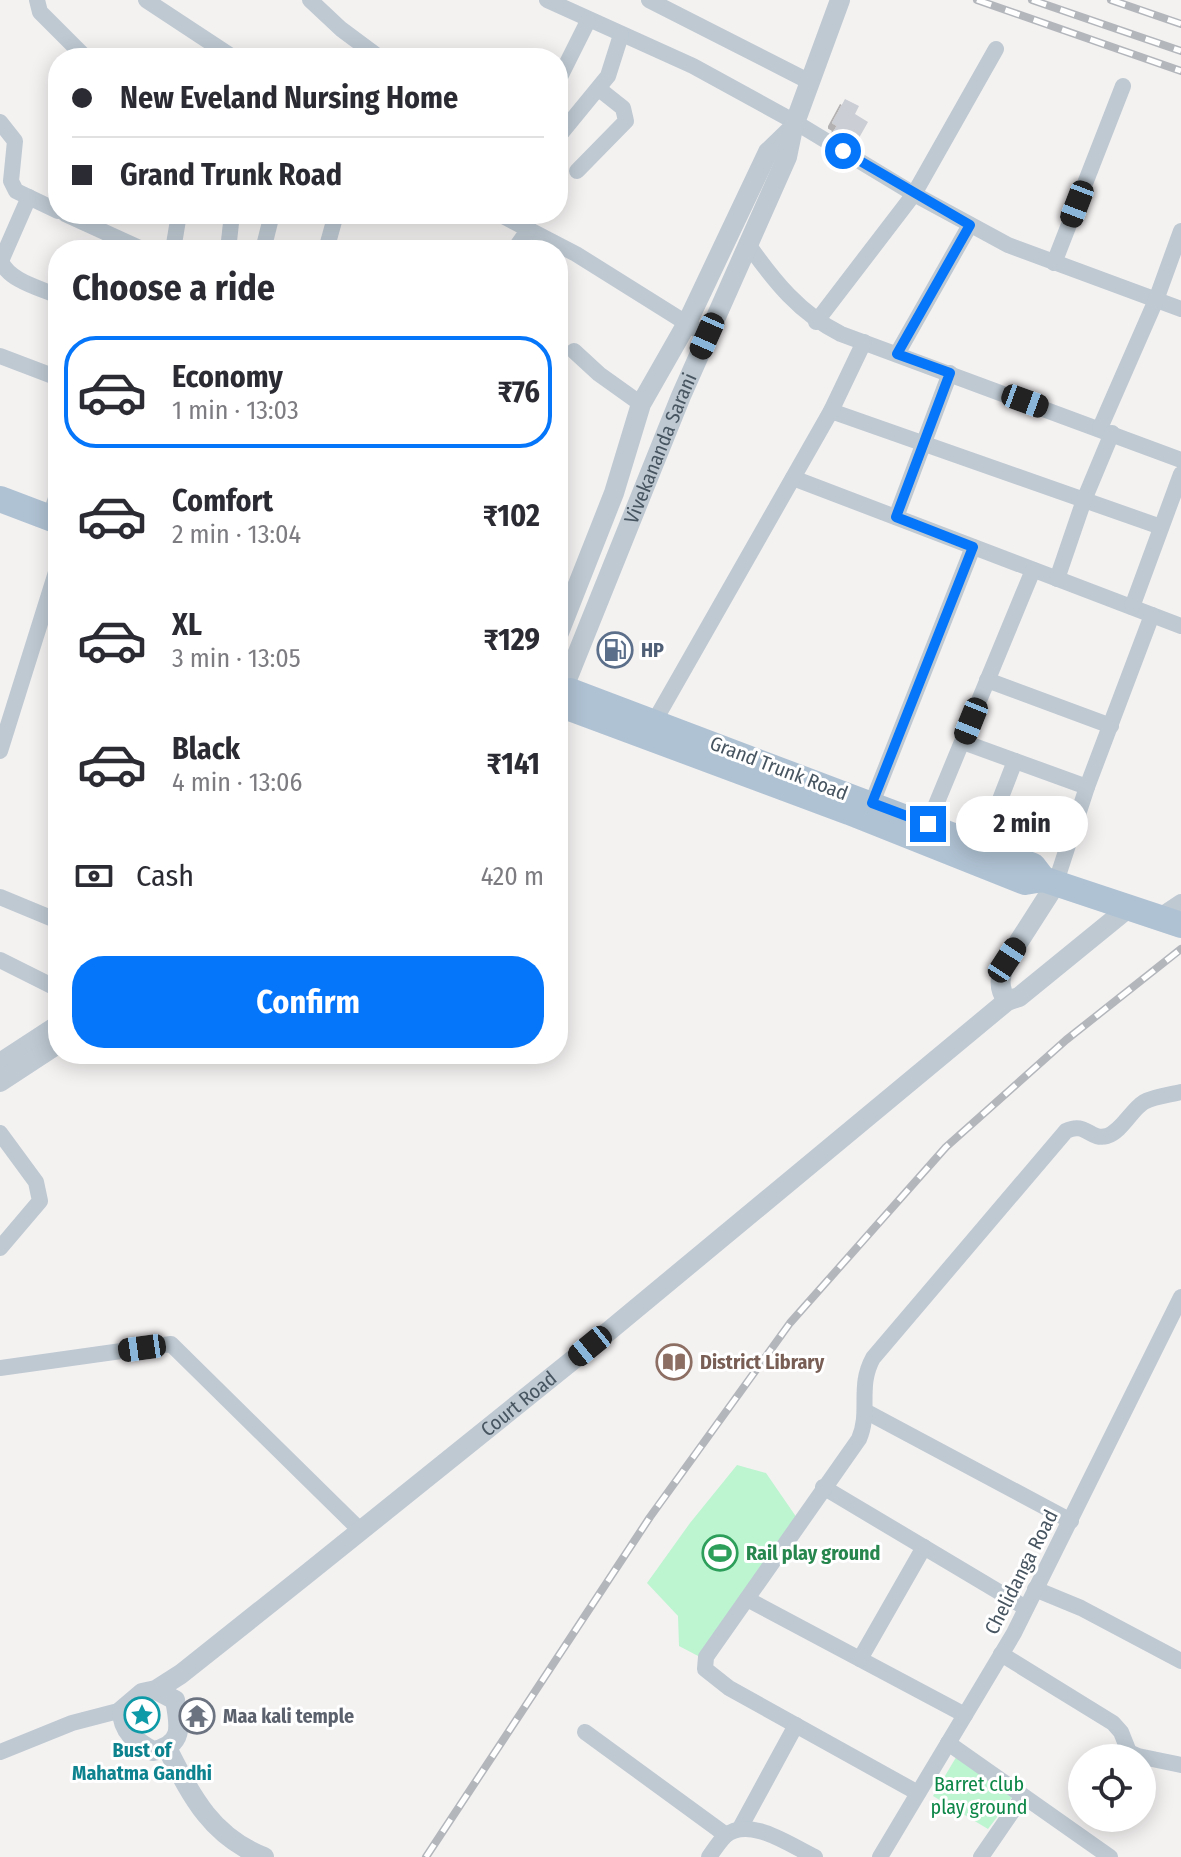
<!DOCTYPE html>
<meta charset="utf-8">
<style>
:root{--surface:#fff;--page:#f2f2f3;--text:#2b2b33;--muted:#7c7c81;--line:#e1e1e2;--accent:#0576fa}
body{margin:0;font-family:"Fira Sans Condensed",sans-serif;background:var(--page);color:var(--text);height:100vh;display:flex;flex-direction:column;font-size:30px;white-space:nowrap}
*{box-sizing:border-box;margin:0}
p{font-size:26px;color:var(--muted)}
.icon{flex:none;width:44px;height:44px;fill:none;stroke:currentColor;stroke-width:2;stroke-linecap:round;stroke-linejoin:round}
.map{position:relative;flex:1;overflow:hidden}
.panel{position:absolute;left:48px;top:240px;width:520px;height:824px;display:flex;flex-direction:column;background:var(--surface);border-radius:32px;box-shadow:0 4px 20px #0003}
.panel>*{flex:none}
.hud{position:absolute;left:48px;top:48px;width:520px;height:176px;border-radius:32px;box-shadow:0 4px 20px #0003;display:grid;align-content:center;height:176px;padding:0 24px;background:var(--surface)}
.tools{position:absolute;left:1068px;top:1744px;display:grid;gap:16px}
.tools a{display:grid;place-items:center;width:88px;height:88px;border-radius:50%;background:var(--surface);box-shadow:0 4px 20px #0003;font-size:40px}
.end{position:absolute;width:36px;height:36px;margin:-18px;border:10px solid #0576fa;background:#fff;box-shadow:0 0 0 4px #fff}
.from{border-radius:50%}
.bubble{position:absolute;height:56px;border-radius:28px;background:var(--surface);box-shadow:0 4px 20px #0003;font-size:26px;font-weight:700;line-height:56px;text-align:center}
.car{position:absolute;width:24px;height:48px;margin:-24px -12px;border-radius:10px;box-shadow:0 0 6px 2px #0007;background:linear-gradient(#222 24%,#8ab4d8 0 40%,#222 0 76%,#8ab4d8 0 86%,#222 0)}
.hud b{display:flex;align-items:center;gap:28px;height:76px;font-size:30px}
.hud b+b{border-top:2px solid var(--line)}
.hud i{width:20px;height:20px;background:var(--text)}
ul{padding:0;list-style:none}
li{display:flex;align-items:center;gap:24px;height:112px;margin:0 16px 12px;padding:0 8px;border:4px solid transparent;border-radius:32px}
li div{flex:1}
li b{display:block;font-size:30px}
li em{font-style:normal;font-weight:700}
li.active{border-color:var(--accent)}
li>.icon{width:72px;height:72px;stroke-width:1.5}
h2{padding:0 24px;font-size:36px;line-height:96px}
.pay{display:flex;align-items:center;gap:20px;height:88px;padding:0 24px;font-size:30px}
.pay p{margin-inline-start:auto}
.cta{display:flex;gap:16px;margin-top:auto;padding:16px 24px}
.cta a{flex:1;height:92px;border-radius:32px;background:var(--accent);color:#fff;font-size:32px;font-weight:700;line-height:92px;text-align:center}
.map>svg:first-child{display:block}
.green{fill:#bdf5d1}
.building{fill:#cbced4;filter:url(#shadow)}
.lines{fill:none;stroke-linecap:round;stroke-linejoin:round}
.minor{stroke:#bec9d2;stroke-width:16}
.tertiary{stroke:#bec9d2;stroke-width:20}
.primary{stroke:#afc2d3;stroke-width:26}
.rail-casing{stroke:#b3b7bc;stroke-width:8}
.rail{stroke:#fff;stroke-width:5;stroke-dasharray:15;stroke-linecap:butt}
.route{stroke:#0576fa;stroke-width:10}
.labels{text-anchor:middle;stroke-width:6;stroke-linejoin:round;paint-order:stroke}
.street-label{font-size:20px;fill:#475561;stroke:#fff}
.service-label{font-size:20px;font-weight:bold;fill:#4e5e75;stroke:#fff;text-anchor:start}
.education-label{font-size:20px;font-weight:bold;fill:#785e54;stroke:#fff;text-anchor:start}
.leisure-label{font-size:20px;font-weight:bold;fill:#27864d;stroke:#fff;text-anchor:start}
.worship-label{font-size:20px;font-weight:bold;fill:#5b616d;stroke:#fff;text-anchor:start}
.culture-label{font-size:20px;font-weight:bold;fill:#0d838f;stroke:#fff}
.park-label{font-size:20px;fill:#0d8747;stroke:#fff}
</style>
<div class="map">
<svg width="1181" height="1857" viewBox="0 0 1181 1857">
<defs>
<filter id="shadow"><feDropShadow dx="-5" dy="5" stdDeviation="0" flood-color="#0004"/></filter>
</defs>
<rect width="100%" height="100%" fill="#f4f1f1"/>
<g class="green">
<polygon points="737,1465 766,1473 797,1518 700,1657 679,1646 678,1616 647,1583 690,1523"/>
<polygon points="958,1754 1016,1792 988,1829 933,1796"/>
</g>
<polygon class="building" points="845,99 859,106 855,114 868,122 855,145 833,132 837,126 832,123"/>
<g class="lines">
<g class="minor">
<polyline points="37,0 40,12 86,58"/>
<polyline points="146,0 234,58"/>
<polyline points="310,0 341,29 380,58"/>
<polyline points="547,0 693,66 795,122 914,194 1008,245 1181,309"/>
<polyline points="649,0 810,82"/>
<polyline points="558,81 588,21"/>
<polyline points="0,122 15,141 11,181 16,191 58,211"/>
<polyline points="558,137 608,76 621,35"/>
<polyline points="577,171 626,121 623,108 599,89"/>
<path d="M29,197L1,261C9,281 40,288 58,296"/>
<polyline points="65,214 144,250"/>
<polyline points="499,214 576,254 707,336"/>
<path d="M747,243C774,281 799,313 841,334L1181,460"/>
<polyline points="173,250 179,214"/>
<polyline points="228,250 232,214"/>
<polyline points="263,250 272,214"/>
<polyline points="326,250 336,214"/>
<polyline points="514,250 529,229"/>
<polyline points="1054,263 1123,86"/>
<polyline points="816,322 914,194 996,49"/>
<polyline points="574,351 599,374 641,404"/>
<polyline points="897,354 970,225"/>
<polyline points="0,356 58,378"/>
<polyline points="831,411 1161,527"/>
<polyline points="1100,428 1156,300 1181,231"/>
<polyline points="793,478 1181,626"/>
<polyline points="896,517 950,373"/>
<polyline points="49,518 58,493"/>
<polyline points="1057,579 1084,500 1112,433"/>
<polyline points="1132,607 1181,474"/>
<polyline points="987,680 1111,726"/>
<polyline points="654,722 831,411 864,342"/>
<polyline points="963,742 1087,787"/>
<polyline points="0,751 58,566"/>
<polyline points="872,803 973,547"/>
<polyline points="928,824 1033,570"/>
<polyline points="982,846 1015,761"/>
<polyline points="1055,885 1087,787 1152,615"/>
<polyline points="0,897 58,921"/>
<polyline points="1157,918 1181,902"/>
<polyline points="0,960 58,989"/>
<polyline points="352,1054 352,1055"/>
<polyline points="0,1133 36,1182 40,1201 0,1248"/>
<polyline points="0,1368 171,1344 361,1531"/>
<polyline points="865,1411 1071,1521"/>
<polyline points="823,1487 1026,1608"/>
<polyline points="1035,1589 1081,1608 1181,1661"/>
<polyline points="747,1599 965,1715"/>
<polyline points="1001,1654 1113,1723 1121,1732 1129,1752 1138,1756 1181,1765"/>
<polyline points="860,1659 924,1547"/>
<polyline points="585,1732 726,1835"/>
<polyline points="948,1743 1110,1857"/>
<polyline points="0,1752 72,1723 122,1710"/>
<path d="M918,1793L729,1688L705,1669L706,1657L859,1439C871,1411 857,1387 873,1358L1066,1131C1086,1121 1090,1141 1107,1136C1122,1131 1131,1110 1144,1102C1155,1096 1169,1095 1181,1092"/>
<polyline points="740,1828 796,1725"/>
<path d="M709,1857C714,1850 719,1842 725,1836C749,1815 791,1846 815,1857"/>
<polyline points="880,1857 1014,1633 1181,1297"/>
<polyline points="981,1857 1023,1796"/>
</g>
<g class="tertiary">
<polyline points="558,635 614,493 641,404 686,325 768,152 793,128"/>
<path id="s1" d="M566,682L681,396L787,157L793,128L840,0"/>
<path d="M1007,1001C997,986 1000,976 1007,960L1055,885"/>
<polyline points="0,1063 58,1025"/>
<polyline points="0,1082 58,1044"/>
<path id="s2" d="M156,1690L175,1700C180,1726 184,1745 153,1751C136,1742 122,1731 122,1710L142,1693L156,1690L181,1674L308,1573L609,1331L1007,1001L1019,997L1127,909"/>
<path d="M167,1748C192,1797 211,1836 264,1857"/>
</g>
<g class="primary">
<polyline points="0,499 58,521"/>
<polyline points="567,707 849,812 1025,882 1043,879 1033,866 570,691"/>
<polyline points="1043,879 1181,925"/>
</g>
<defs>
<g id="rail">
<polyline points="977,0 1181,71"/>
<polyline points="1032,0 1181,51"/>
<polyline points="1111,0 1181,24"/>
<polyline points="426,1857 650,1517 790,1323 946,1147 1066,1040 1181,949"/>
</g>
</defs>
<use href="#rail" class="rail-casing"/>
<use href="#rail" class="rail"/>
</g>
<g class="lines">
<polyline class="route" points="843,151 970,225 897,354 950,373 896,517 973,547 872,803 928,824"/>
</g>
<defs>
<symbol id="fuel-ring" viewBox="-11 -11 22 22"><circle r="9.5" fill="#fff" stroke="#5c6f8a" stroke-width="1.5"/><path d="M-5.5-6h7V0h2V4h1.3V-2.5L3-4.5l.8-.8L6-3V5H2.5V1h-1V6h-7ZM-4.2-4.7v3.2H.2V-4.7Z" fill="#5c6f8a"/></symbol>
<symbol id="library-ring" viewBox="-11 -11 22 22"><circle r="9.5" fill="#fff" stroke="#8d6e63" stroke-width="1.5"/><path d="M-6-4Q-3-5.5-.7-3.5V5Q-3 3-6 4ZM6-4Q3-5.5 .7-3.5V5Q3 3 6 4Z" fill="#8d6e63"/></symbol>
<symbol id="stadium-ring" viewBox="-11 -11 22 22"><circle r="9.5" fill="#fff" stroke="#2e9e5b" stroke-width="1.5"/><path d="M0-5a6.5 5 0 1 0 0 10a6.5 5 0 1 0 0-10ZM-3.5-1.8h7v3.6h-7Z" fill="#2e9e5b"/></symbol>
<symbol id="sight-ring" viewBox="-11 -11 22 22"><circle r="9.5" fill="#fff" stroke="#0f9aa8" stroke-width="1.5"/><path d="M0-6L1.8-2.2L6-1.7L2.9 1.2L3.7 5.4L0 3.3L-3.7 5.4L-2.9 1.2L-6-1.7L-1.8-2.2Z" fill="#0f9aa8"/></symbol>
<symbol id="temple-ring" viewBox="-11 -11 22 22"><circle r="9.5" fill="#fff" stroke="#6b7280" stroke-width="1.5"/><path d="M0-6L5-2H3V0L6.5 2.5H4V6H1.5V3h-3V6H-4V2.5H-6.5L-3 0V-2H-5Z" fill="#6b7280"/></symbol>
</defs>
<g fill-rule="evenodd">
<use href="#fuel-ring" x="595" y="630" width="40" height="40"/>
<use href="#library-ring" x="654" y="1342" width="40" height="40"/>
<use href="#stadium-ring" x="700" y="1533" width="40" height="40"/>
<use href="#sight-ring" x="122" y="1695" width="40" height="40"/>
<use href="#temple-ring" x="177" y="1696" width="40" height="40"/>
</g>
<g class="labels">
<g class="street-label">
<text dy="7" stroke="none"><textPath href="#s1" startOffset="252">Vivekananda Sarani</textPath></text>
<text transform="translate(779 768) rotate(21)" y="7">Grand Trunk Road</text>
<text dy="7" stroke="none"><textPath href="#s2" startOffset="644">Court Road</textPath></text>
<text transform="translate(1021 1572) rotate(-63)" y="7">Chelidanga Road</text>
</g>
<g class="service-label">
<text x="641" y="657">HP</text>
</g>
<g class="education-label">
<text x="700" y="1369">District Library</text>
</g>
<g class="leisure-label">
<text x="746" y="1560">Rail play ground</text>
</g>
<g class="worship-label">
<text x="223" y="1723">Maa kali temple</text>
</g>
<g class="culture-label">
<text x="142" y="1757">Bust of<tspan x="142" dy="23">Mahatma Gandhi</tspan></text>
</g>
<g class="park-label">
<text x="979" y="1791">Barret club<tspan x="979" dy="23">play ground</tspan></text>
</g>
</g>
</svg>
<div class="tools">
<a><svg class="icon" aria-label="locate" viewBox="0 0 24 24"><circle cx="12" cy="12" r="6"/><path d="M12 2v4M12 18v4M2 12h4M18 12h4"/></svg></a>
</div>
<i class="end from" style="left:843px;top:151px"></i>
<i class="end" style="left:928px;top:824px"></i>
<div class="bubble" style="left:956px;top:796px;width:132px">2 min</div>
<i class="car" style="left:1077px;top:204px;rotate:201deg"></i>
<i class="car" style="left:707px;top:336px;rotate:204deg"></i>
<i class="car" style="left:1025px;top:401px;rotate:110deg"></i>
<i class="car" style="left:971px;top:721px;rotate:202deg"></i>
<i class="car" style="left:1007px;top:960px;rotate:33deg"></i>
<i class="car" style="left:590px;top:1346px;rotate:231deg"></i>
<i class="car" style="left:142px;top:1348px;rotate:262deg"></i>
<div class="hud">
<b><i class="from"></i>New Eveland Nursing Home</b>
<b><i></i>Grand Trunk Road</b>
</div>
<section class="panel">
<h2>Choose a ride</h2>
<ul>
<li class="active"><svg class="icon" aria-label="car" viewBox="0 0 24 24"><path d="M5 17H2v-5l4-1 3-4h7l3 4 3 1v5h-3M9 17h6M6 11h13"/><circle cx="7" cy="17" r="2"/><circle cx="17" cy="17" r="2"/></svg><div><b>Economy</b><p>1 min · 13:03</p></div><em>₹76</em></li>
<li><svg class="icon" aria-label="car" viewBox="0 0 24 24"><path d="M5 17H2v-5l4-1 3-4h7l3 4 3 1v5h-3M9 17h6M6 11h13"/><circle cx="7" cy="17" r="2"/><circle cx="17" cy="17" r="2"/></svg><div><b>Comfort</b><p>2 min · 13:04</p></div><em>₹102</em></li>
<li><svg class="icon" aria-label="car" viewBox="0 0 24 24"><path d="M5 17H2v-5l4-1 3-4h7l3 4 3 1v5h-3M9 17h6M6 11h13"/><circle cx="7" cy="17" r="2"/><circle cx="17" cy="17" r="2"/></svg><div><b>XL</b><p>3 min · 13:05</p></div><em>₹129</em></li>
<li><svg class="icon" aria-label="car" viewBox="0 0 24 24"><path d="M5 17H2v-5l4-1 3-4h7l3 4 3 1v5h-3M9 17h6M6 11h13"/><circle cx="7" cy="17" r="2"/><circle cx="17" cy="17" r="2"/></svg><div><b>Black</b><p>4 min · 13:06</p></div><em>₹141</em></li>
</ul>
<div class="pay"><svg class="icon" aria-label="cash" viewBox="0 0 24 24"><path d="M3 7h18v10H3z"/><circle cx="12" cy="12" r="2"/></svg>Cash<p>420 m</p></div>
<div class="cta"><a>Confirm</a></div>
</section>
</div>
